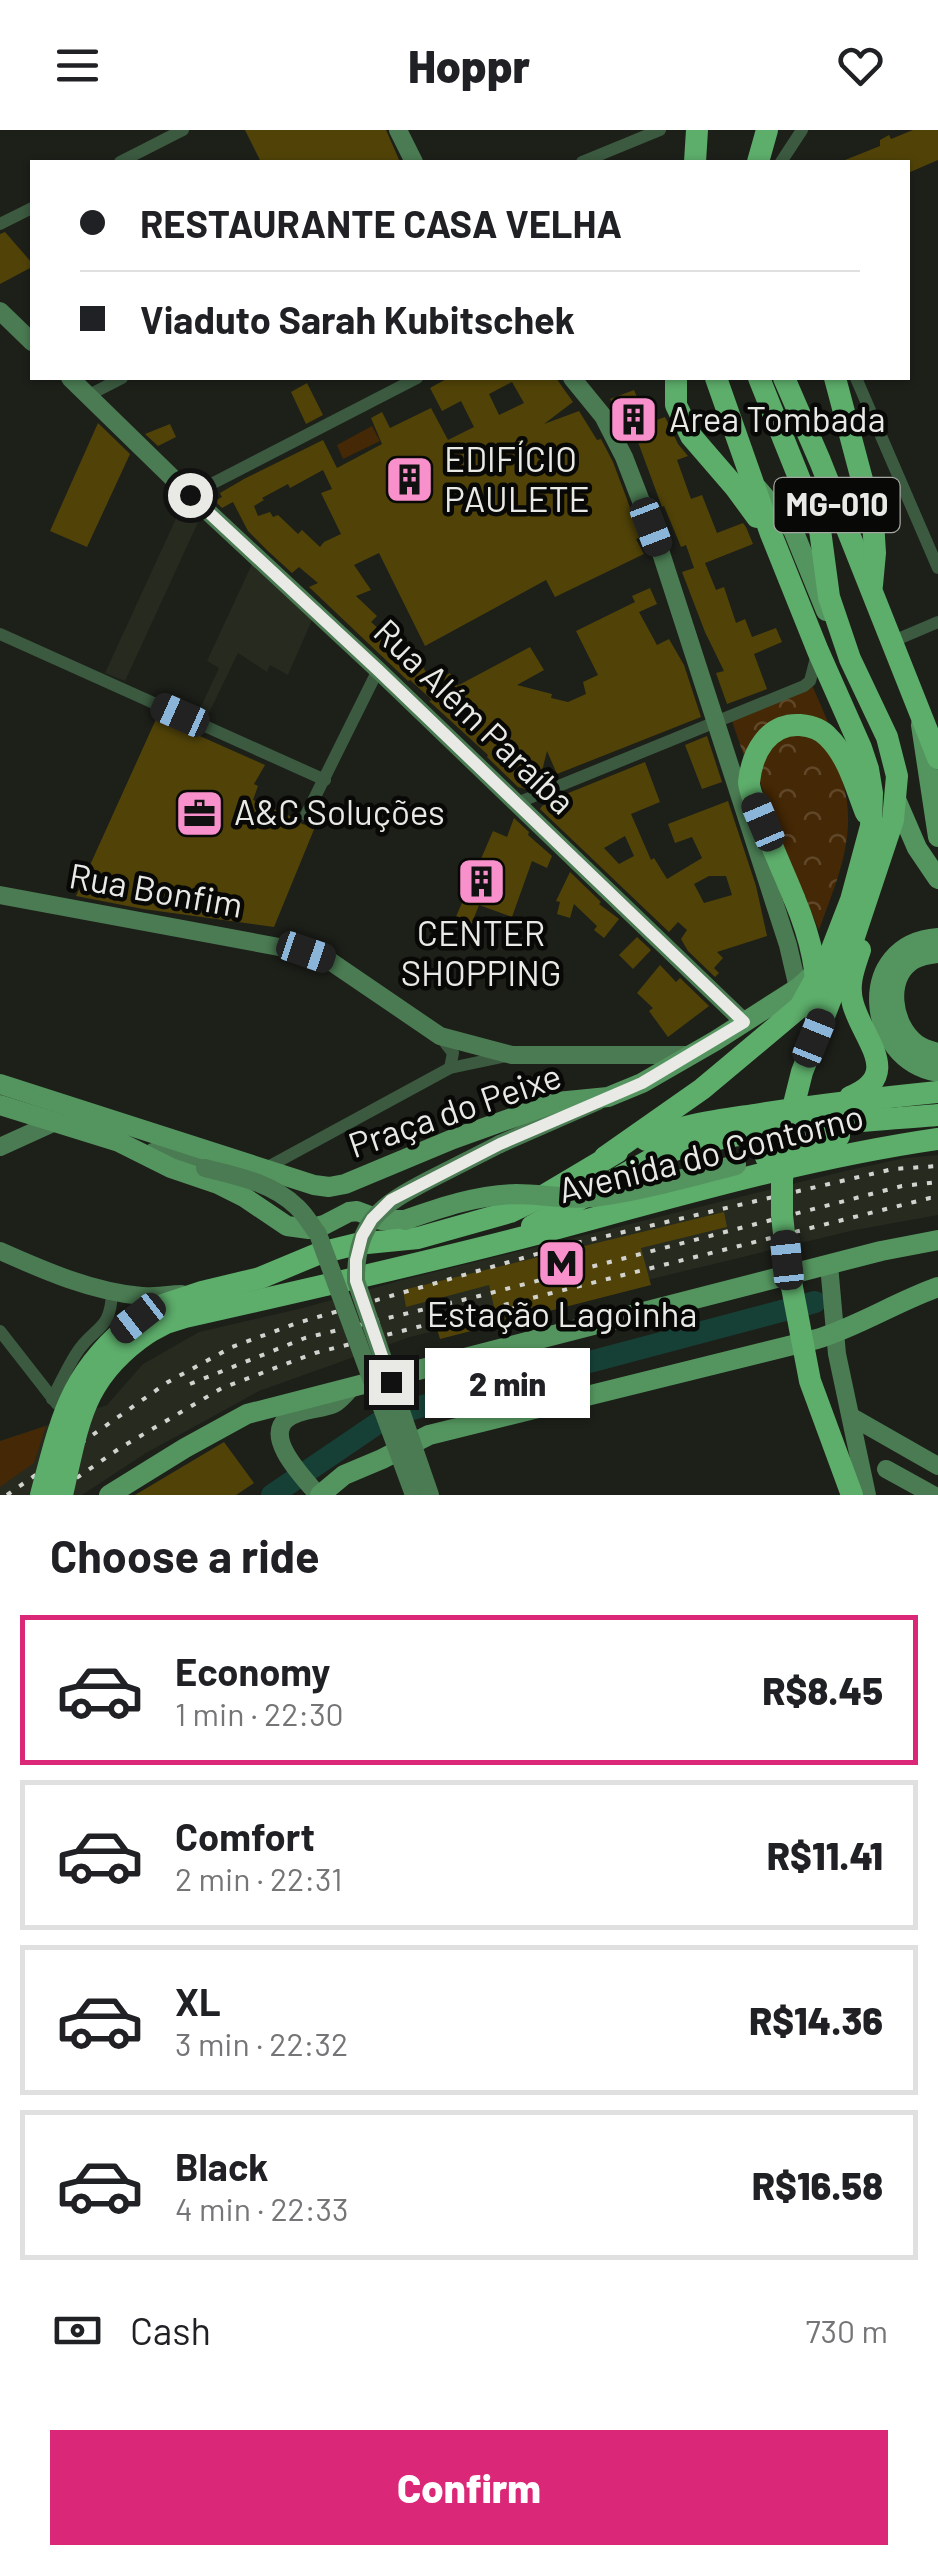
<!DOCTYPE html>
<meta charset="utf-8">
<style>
:root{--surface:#fff;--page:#f2f2f2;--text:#202124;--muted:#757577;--line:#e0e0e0;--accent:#db2777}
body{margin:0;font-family:Barlow,sans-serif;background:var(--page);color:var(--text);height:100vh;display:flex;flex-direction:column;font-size:38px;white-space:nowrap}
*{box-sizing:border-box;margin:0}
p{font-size:32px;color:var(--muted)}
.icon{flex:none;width:55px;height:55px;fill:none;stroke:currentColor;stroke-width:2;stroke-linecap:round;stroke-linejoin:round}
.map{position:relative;height:1365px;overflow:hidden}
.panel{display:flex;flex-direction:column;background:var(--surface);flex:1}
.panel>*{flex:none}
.top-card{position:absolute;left:30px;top:30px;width:880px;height:220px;border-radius:0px;box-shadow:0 2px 8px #0004;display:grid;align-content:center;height:220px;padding:0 50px;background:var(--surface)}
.end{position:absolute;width:45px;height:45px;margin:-22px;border:12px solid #e9eae6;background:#111;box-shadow:0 0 0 5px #111}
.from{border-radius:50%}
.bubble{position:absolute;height:70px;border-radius:0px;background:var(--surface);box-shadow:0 2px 8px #0004;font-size:32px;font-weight:800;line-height:70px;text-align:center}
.car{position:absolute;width:30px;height:60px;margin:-30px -15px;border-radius:12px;box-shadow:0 0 8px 2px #0007;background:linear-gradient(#222 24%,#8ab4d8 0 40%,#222 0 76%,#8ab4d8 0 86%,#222 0)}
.top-card b{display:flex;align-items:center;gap:35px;height:95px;font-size:38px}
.top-card b+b{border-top:2px solid var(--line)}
.top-card i{width:25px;height:25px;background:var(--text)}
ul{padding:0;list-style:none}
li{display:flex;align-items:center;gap:30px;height:150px;margin:0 20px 15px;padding:0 30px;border:5px solid var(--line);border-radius:0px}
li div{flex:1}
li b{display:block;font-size:38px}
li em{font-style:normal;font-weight:800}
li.on{border-color:var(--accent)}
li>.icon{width:90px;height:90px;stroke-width:1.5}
h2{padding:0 50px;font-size:45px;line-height:120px}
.pay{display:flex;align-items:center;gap:25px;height:110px;padding:0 50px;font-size:38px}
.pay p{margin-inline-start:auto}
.button{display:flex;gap:20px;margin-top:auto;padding:20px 50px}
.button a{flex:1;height:115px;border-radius:0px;background:var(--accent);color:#fff;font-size:40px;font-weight:800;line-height:115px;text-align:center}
header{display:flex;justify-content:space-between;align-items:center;height:130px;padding:0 50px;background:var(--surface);font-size:45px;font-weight:800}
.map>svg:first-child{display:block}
.built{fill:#262a1f}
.green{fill:#452805}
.park{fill:url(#park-crowns)}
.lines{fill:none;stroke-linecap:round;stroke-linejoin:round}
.river{stroke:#164036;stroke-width:22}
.building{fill:#514308;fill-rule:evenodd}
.street{stroke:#3b5a40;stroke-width:12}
.secondary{stroke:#4a7b52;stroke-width:18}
.primary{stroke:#54955f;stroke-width:20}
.highway{stroke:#5dad6b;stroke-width:22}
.rail{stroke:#d2d3cf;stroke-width:4;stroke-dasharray:5 10;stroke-linecap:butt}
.secondary-bridge{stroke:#4a7b52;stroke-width:18}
.primary-bridge{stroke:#54955f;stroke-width:20}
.highway-bridge{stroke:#5dad6b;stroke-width:22}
.route{stroke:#e9eae6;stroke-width:12}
.labels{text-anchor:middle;stroke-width:9;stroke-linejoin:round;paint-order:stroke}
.shield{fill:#080806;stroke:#a6a6a3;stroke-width:2.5}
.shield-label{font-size:32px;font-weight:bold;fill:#e9eae6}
.poi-label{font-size:35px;fill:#e9eae6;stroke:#080806;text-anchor:start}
.street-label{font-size:35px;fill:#e9eae6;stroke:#080806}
</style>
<header><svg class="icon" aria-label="menu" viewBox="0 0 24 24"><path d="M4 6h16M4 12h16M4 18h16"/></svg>Hoppr<svg class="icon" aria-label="heart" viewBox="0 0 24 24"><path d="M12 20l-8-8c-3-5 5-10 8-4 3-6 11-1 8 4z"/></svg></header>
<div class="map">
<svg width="938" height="1365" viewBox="0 0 938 1365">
<defs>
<pattern id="park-crowns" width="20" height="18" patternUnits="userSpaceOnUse" patternTransform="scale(2.5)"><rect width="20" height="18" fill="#452805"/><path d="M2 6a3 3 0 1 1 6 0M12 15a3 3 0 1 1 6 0" fill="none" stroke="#604729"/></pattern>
</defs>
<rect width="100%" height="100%" fill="#1d1f19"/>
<g class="built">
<polygon points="185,369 201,386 125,551 105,543"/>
<polygon points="252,434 312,490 288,545 270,535 267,542 238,523 207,587 198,583 219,538 207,531"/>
<polygon points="938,1025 938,1085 855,1100 410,1207 259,1261 146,1323 82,1365 0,1365 0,1311 107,1275 143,1234 199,1202 303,1178 402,1150 845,1041 905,1028"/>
</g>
<g class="green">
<polygon points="372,296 380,311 343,329 337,315"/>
<polygon points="46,1296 34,1333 0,1357 0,1311"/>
</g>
<g class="park">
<polygon points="812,555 831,599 800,588 745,629 731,588"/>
<path d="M799,599C810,607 829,616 835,627C838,634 840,643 842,650C859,703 837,750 819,800L762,667L763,661L757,642L765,617Z"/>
</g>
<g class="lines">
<polyline class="river" points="272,1365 381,1291 397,1283 815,1172"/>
</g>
<g class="building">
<polygon points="245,0 386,0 400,32 261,32"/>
<polygon points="913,0 938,0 938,30 908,43 908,32 840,32 880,16 880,10 889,5 891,9"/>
<polygon points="5,102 32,133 32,137 0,154 0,104"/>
<path d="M448,248H556L573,272L544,294L579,281L597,310L601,309L613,332L641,407L636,409L644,424L555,467L546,450L425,516L379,423L354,435L371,460L356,466L377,486L371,492L408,525L416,522L431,553L450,543L457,556L530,517L544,540L517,555L552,564L551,568L568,572L586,564L583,552L598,545L576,501L635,472L632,466L650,458L657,474L639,482L657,515L669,509L684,535L701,587L557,644L547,621L539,653L525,659L518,657L487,627L488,625L429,571L432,570L410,550L408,551L309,457L318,453L299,437L292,443L269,422L248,401L233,372L222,378L215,371L222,367L220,363L244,349L323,310L337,338L382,314L371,288L382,282L390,298L431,278L448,310L474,297L461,271L442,281L430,258ZM512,252L524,273L499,285L489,264ZM323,340L332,359L321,363L341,404L324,412L320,417L302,400L298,404L278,385L273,387L270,382L258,386L254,376L264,370L262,368L288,354L290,358Z"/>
<polygon points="307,253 323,285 306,294 291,262"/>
<polygon points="634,260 648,293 665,287 678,314 688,326 677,330 691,369 702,365 717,403 743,393 746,397 753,414 705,433 716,460 724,457 736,493 745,489 752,507 776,498 782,512 754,524 767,559 727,574 716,543 724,541 705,502 682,442 694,438 686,415 681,417 664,376 662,377 638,312 635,313 610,269"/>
<polygon points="98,293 130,324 87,417 50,401"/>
<polygon points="170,294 176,307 158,316 145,304"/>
<polygon points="157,587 265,635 254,654 258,656 253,670 297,689 302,694 315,697 274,797 143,779 76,766"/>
<polygon points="707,606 722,652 702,659 685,615"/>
<path d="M645,632L660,672L631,684L651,730L654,728L667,749L702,728L692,707L675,713L668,694L728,671L756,756L767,806L717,822L723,828L714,838L719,843L715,847L688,821L681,809L687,800L678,792L669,802L540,679L542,676L566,664ZM625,706L634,726L619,734L604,718ZM709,746H726L732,765L704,773L694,754Z"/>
<polygon points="514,688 529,702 528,705 552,726 547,738 532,731 512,787 479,775 468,803 452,796 493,701 507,707"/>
<polygon points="570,742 601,772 599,774 619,789 604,808 594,800 597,796 574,774 570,788 557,784 560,772 556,771"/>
<polygon points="637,807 651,820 633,839 619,825"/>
<polygon points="660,835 676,852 680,848 709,876 668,907 649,881 653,878 637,863"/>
<polygon points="724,1082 727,1097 641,1118 651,1155 440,1209 436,1196 495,1181 489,1155 406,1177 403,1160"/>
<polygon points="224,1312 254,1353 236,1365 135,1365"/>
</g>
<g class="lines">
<g class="street">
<polyline points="120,32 183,0"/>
<polyline points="582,32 660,0"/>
<polyline points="781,32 802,0"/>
<polyline points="0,94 32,78"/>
<polyline points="856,248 938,438"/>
<polyline points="89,265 122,248"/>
<polyline points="190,365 417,248"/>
<polyline points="0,504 325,650"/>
<polyline points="891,512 938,492"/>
<polyline points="517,673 804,556 810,551 817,524"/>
<polyline points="306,685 378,540"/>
<polyline points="440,906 453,923 450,938"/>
<polyline points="266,1038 450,938 507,926"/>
<polyline points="0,1201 57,1274"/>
<path d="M52,1269C60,1254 67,1238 76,1224C94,1195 111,1203 112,1161"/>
</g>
<g class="secondary">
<polyline points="398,0 414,32"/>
<polyline points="0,181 32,212"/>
<polyline points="70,248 190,365 378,540 744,892"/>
<polyline points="572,248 603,286 624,327 661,423 788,815 798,858"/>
<polyline points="0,765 306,822 327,829 440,906 512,925 692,925"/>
<polyline points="500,1014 598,971"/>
<polyline points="0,1017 55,992"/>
<polyline points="153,1022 205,1038"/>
<path d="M0,1121C45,1141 93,1162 142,1166C155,1167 169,1164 182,1164"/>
<polyline points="829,1135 837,1224 867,1365"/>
<polyline points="852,1287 938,1336"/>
<polyline points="886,1339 933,1365"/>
<path d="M318,1365C305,1349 263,1308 287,1289C299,1279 320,1280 334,1274C341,1270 346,1263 352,1257"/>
</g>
<g class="primary">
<polyline points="758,359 793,400 826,481"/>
<polyline points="921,595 938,707"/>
<polyline points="895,667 917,718 938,749"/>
<path d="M938,808C854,814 865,930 938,942"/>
<path d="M938,823C930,824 922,825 914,829C884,847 891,895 916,914C922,919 930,921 938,923"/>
<polyline points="0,954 314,1055 329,1057 345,1054 453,1009 557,972 608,967 642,953 715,911 798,858 816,842"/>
<polyline points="0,975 119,1012 171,1038 218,1054 244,1067 287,1096 309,1099 324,1095 349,1082 357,1081 381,1090 405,1090"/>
<polyline points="109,1365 185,1318 247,1284 881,1121 938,1110"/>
<path d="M320,1365L344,1345L382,1329L429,1305L817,1209C859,1196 896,1172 938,1157"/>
</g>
<g class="highway">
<polyline points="695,32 697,0"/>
<polyline points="758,32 767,0"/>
<polyline points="676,248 676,275 691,306 735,357 757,387"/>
<polyline points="759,248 820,400"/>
<polyline points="784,248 820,331 938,628"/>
<polyline points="835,248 873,391 875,423 872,455"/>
<path d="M794,768C787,749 748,665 749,652C752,623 768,593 800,595C810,596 821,599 828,607C848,626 856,658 866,683"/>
<path d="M850,967C904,945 863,910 853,874C847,855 854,838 860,820"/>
<path d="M646,1010C682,994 721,990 760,984C819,975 878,968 938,962"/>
<polyline points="605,1027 702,959 800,877 832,819 851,770 871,696 872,663 868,639 861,618 818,521 771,404 716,248"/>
<polyline points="766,1027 817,1010 839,1006"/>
<path d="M532,1096L659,1025C747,995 846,993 938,985"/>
<polyline points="138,1188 163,1175 202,1162 260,1148 320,1123 357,1114 418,1108 510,1082 543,1066 617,1022"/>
<path d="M149,1202L166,1193L185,1187C301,1161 417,1135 532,1105C666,1069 800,1029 938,1009"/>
</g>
<g class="rail">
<polyline points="504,1175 930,1068 938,1068"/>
<polyline points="451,1193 519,1177"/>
<polyline points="190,1254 305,1208 479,1166 902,1056 938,1052"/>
<polyline points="7,1365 168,1252 232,1217 297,1193 568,1115 893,1039 938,1036"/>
<polyline points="52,1365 120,1318 222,1258 315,1223 465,1185"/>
</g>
<g class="secondary-bridge">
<path d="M205,1038C237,1046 273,1053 297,1077C305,1084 311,1095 318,1104L414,1365"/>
<path d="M430,1365L356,1151C355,1092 381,1075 429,1050C453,1038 476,1026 500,1014"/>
</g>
<path class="primary-bridge" d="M405,1090C442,1077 477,1065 516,1064C542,1064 568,1070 593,1067C641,1061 689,1047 736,1035"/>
<g class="highway-bridge">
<polyline points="820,400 829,467 850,529 887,607 897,646 893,690 848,825 802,942 788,998 782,1050 782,1085 787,1131 810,1251 852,1365"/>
<path d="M794,768C811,808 820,846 816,890"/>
<path d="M41,1365C62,1286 70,1241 138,1188"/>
<path d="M62,1365C79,1292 82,1247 149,1202"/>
</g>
</g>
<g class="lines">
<polyline class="route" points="190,365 378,540 744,892 642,953 500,1014 391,1070 372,1089 362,1106 356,1130 356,1151 391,1252"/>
</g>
<defs>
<symbol id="building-square" viewBox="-11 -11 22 22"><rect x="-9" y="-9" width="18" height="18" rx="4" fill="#f890cb" stroke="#080806"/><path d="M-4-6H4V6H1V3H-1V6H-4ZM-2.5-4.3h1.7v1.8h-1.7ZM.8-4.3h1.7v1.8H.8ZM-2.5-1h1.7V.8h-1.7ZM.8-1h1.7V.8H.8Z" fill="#111"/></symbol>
<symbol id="office-square" viewBox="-11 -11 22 22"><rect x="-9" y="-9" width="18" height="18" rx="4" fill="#f890cb" stroke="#080806"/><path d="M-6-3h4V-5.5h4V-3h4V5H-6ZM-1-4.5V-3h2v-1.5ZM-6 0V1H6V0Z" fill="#111"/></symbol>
<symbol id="metro-square" viewBox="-11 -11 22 22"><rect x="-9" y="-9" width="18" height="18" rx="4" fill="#f890cb" stroke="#080806"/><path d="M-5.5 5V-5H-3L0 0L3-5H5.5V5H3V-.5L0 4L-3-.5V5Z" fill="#111"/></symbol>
</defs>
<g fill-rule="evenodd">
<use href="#building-square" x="606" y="262" width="55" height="55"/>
<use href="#building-square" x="382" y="322" width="55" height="55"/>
<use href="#office-square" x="172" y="656" width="55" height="55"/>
<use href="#building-square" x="454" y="724" width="55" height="55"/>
<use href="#metro-square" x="534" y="1106" width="55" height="55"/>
</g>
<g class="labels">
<rect class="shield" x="774.5" y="348" width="125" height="54" rx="8"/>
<g class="shield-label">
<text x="837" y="386">MG-010</text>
</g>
<g class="poi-label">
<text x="669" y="302">Area Tombada</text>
<text x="444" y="342">EDIFÍCIO<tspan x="444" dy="40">PAULETE</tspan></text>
<text x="234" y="695">A&amp;C Soluções</text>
<text x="481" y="816" text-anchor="middle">CENTER<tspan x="481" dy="40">SHOPPING</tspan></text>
<text x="562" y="1197" text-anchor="middle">Estação Lagoinha</text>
</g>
<g class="street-label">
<text transform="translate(474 587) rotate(44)" y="12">Rua Além Paraíba</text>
<text transform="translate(156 761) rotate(10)" y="12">Rua Bonfim</text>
<text transform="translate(455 981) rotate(-19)" y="12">Praça do Peixe</text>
<text transform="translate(711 1024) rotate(-14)" y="12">Avenida do Contorno</text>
</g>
</g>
</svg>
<i class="end from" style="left:190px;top:365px"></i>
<i class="end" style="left:391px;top:1252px"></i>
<div class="bubble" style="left:425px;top:1218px;width:165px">2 min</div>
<i class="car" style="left:651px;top:397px;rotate:159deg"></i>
<i class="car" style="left:180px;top:585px;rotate:294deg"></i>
<i class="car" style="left:763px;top:692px;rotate:337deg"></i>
<i class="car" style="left:306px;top:822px;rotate:109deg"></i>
<i class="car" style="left:814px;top:908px;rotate:22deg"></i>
<i class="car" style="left:787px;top:1130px;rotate:354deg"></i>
<i class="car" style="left:138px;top:1188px;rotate:232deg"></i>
<div class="top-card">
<b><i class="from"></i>RESTAURANTE CASA VELHA</b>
<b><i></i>Viaduto Sarah Kubitschek</b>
</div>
</div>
<section class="panel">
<h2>Choose a ride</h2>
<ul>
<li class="on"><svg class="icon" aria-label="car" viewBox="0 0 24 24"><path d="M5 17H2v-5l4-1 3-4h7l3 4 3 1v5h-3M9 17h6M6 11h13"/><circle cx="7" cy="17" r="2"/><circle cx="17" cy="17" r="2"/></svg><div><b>Economy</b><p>1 min · 22:30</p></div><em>R$8.45</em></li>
<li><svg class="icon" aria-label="car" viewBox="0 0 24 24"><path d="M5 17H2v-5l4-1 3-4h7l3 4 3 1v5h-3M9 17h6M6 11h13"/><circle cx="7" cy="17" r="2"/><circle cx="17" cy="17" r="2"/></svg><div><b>Comfort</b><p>2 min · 22:31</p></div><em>R$11.41</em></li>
<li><svg class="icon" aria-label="car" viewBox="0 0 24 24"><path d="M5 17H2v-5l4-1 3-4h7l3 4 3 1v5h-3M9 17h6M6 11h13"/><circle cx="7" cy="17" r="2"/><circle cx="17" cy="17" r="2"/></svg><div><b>XL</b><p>3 min · 22:32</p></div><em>R$14.36</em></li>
<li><svg class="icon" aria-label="car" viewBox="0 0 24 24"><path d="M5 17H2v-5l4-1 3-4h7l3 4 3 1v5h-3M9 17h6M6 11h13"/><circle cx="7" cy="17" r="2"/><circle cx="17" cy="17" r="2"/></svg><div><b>Black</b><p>4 min · 22:33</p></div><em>R$16.58</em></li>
</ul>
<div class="pay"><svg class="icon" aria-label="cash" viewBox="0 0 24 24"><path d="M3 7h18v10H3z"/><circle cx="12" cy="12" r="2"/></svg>Cash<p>730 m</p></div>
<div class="button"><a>Confirm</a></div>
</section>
